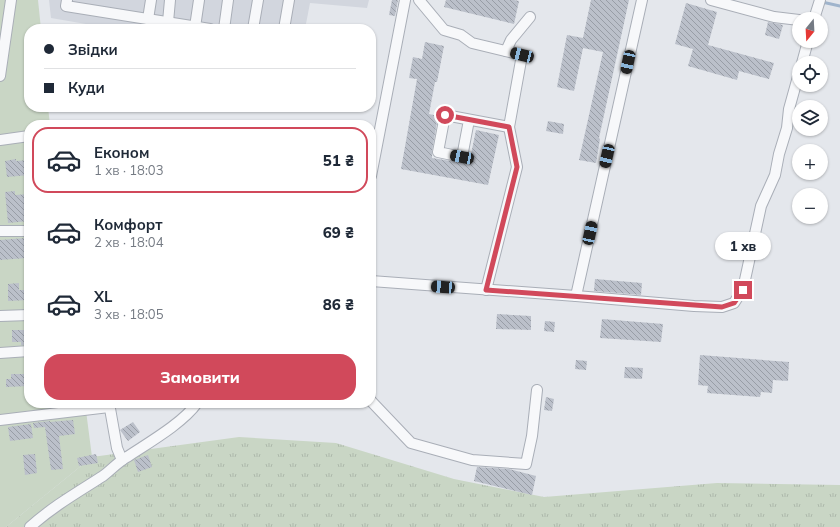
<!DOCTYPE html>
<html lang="uk">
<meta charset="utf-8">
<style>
:root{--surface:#fff;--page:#f2f2f3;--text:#1f2937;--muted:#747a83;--line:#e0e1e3;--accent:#d1495b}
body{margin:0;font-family:Mulish,sans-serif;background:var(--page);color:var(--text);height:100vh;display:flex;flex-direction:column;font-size:15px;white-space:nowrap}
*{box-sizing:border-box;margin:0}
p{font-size:13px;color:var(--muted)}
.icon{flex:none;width:22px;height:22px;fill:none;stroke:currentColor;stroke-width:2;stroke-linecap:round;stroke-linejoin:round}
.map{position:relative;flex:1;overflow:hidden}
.panel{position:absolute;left:24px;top:120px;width:352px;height:288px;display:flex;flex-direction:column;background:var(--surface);border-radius:16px;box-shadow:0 1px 3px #0004}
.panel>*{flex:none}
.hud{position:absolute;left:24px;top:24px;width:352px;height:88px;border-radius:16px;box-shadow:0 1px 3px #0004;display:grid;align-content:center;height:88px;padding:0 20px;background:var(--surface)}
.needle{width:26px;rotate:198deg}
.tools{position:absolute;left:792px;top:12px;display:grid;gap:8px}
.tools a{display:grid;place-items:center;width:36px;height:36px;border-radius:50%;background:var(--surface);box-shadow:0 1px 3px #0004;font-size:20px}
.end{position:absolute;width:18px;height:18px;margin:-9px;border:5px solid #d1495b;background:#fff;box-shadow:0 0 0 2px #fff}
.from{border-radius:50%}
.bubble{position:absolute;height:28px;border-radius:14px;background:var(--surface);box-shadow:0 1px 3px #0004;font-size:13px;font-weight:800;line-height:28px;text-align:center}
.car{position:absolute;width:12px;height:24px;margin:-12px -6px;border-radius:5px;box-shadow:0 0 3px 1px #0007;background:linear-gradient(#222 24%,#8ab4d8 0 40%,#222 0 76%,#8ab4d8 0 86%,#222 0)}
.hud b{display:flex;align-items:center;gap:14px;height:38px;font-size:15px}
.hud b+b{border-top:1px solid var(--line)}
.hud i{width:10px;height:10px;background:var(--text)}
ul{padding:7px 0 0;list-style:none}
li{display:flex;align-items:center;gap:12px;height:66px;margin:0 8px 6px;padding:0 12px;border:2px solid transparent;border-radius:16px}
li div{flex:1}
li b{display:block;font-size:15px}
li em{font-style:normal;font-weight:800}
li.active{border-color:var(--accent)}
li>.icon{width:36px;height:36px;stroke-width:1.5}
.button{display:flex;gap:8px;margin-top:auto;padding:8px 20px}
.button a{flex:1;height:46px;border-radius:16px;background:var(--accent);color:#fff;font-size:16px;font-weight:800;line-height:46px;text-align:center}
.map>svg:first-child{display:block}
.built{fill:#d2d6de}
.grass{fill:url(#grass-tufts)}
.green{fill:#c9d6c5}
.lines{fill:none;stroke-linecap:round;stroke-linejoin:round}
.stream{stroke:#9fb4cc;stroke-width:3}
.building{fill:url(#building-back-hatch)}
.minor-casing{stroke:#a9aeb7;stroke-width:12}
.minor{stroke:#f7f8fa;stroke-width:10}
.route{stroke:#d1495b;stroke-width:5}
</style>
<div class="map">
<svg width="840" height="527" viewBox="0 0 840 527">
<defs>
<pattern id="grass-tufts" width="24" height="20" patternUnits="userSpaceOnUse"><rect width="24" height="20" fill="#c9d6c5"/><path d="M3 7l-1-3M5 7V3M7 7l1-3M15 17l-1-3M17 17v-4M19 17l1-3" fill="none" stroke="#adb8ab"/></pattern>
<pattern id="building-back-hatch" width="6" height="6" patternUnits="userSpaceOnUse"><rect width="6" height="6" fill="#bbc0ca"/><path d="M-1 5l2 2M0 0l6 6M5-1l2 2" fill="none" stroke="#989da6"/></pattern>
</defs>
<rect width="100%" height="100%" fill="#e4e7ec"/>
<polygon class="built" points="49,0 369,0 367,8 310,3 305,29 115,29 51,18"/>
<polygon class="grass" points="239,437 336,443 454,479 544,497 717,483 840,485 840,527 6,527 92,457"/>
<polygon class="green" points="0,0 38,0 41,29 29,29 29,107 48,107 50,125 29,125 29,403 85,403 92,457 6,527 0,527"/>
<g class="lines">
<polyline class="stream" points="822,2 840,6"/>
</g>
<g class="building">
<polygon points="392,0 398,0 395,16 389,15"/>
<polygon points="446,0 514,0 519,1 514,24 444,7"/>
<polygon points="591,0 629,0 599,138 600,139 596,163 579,160 603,52 583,48 574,91 557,87 567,35 583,38"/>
<polygon points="686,3 717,12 708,45 774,63 769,79 739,71 737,80 688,66 693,49 675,44"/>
<polygon points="768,22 783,25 779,39 765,35"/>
<polygon points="425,42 444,46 437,82 435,82 429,114 438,116 432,151 432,158 469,164 476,130 499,135 488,185 401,169 417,79 409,78 413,57 422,59"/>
<polygon points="548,121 564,124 563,134 546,131"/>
<polygon points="16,159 16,161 29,160 29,175 7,177 5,161"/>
<polygon points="15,191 15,195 29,194 29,221 8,223 5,192"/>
<polygon points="25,238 27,258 0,260 0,240"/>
<polygon points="595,279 642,283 641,295 594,291"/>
<polygon points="19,283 19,290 29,290 29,300 8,301 8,284"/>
<polygon points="497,314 531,316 531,330 496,329"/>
<polygon points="602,319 663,324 661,342 600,338"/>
<polygon points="545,321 555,322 554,332 544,331"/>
<polygon points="12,330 26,330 27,335 29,334 29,345 21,345 21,342 12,342"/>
<polygon points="700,355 789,362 788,381 773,380 772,393 761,392 760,397 707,393 708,386 698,385"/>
<polygon points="576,360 587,361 586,370 575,369"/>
<polygon points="625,367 643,368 642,379 624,378"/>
<polygon points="11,374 29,374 29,386 6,387 6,379 11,379"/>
<polygon points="546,397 554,399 552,411 544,410"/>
<polygon points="73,420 75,434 59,436 63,469 51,470 45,427 34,428 33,423 50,421 50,422"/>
<polygon points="133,422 140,432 128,441 120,430"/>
<polygon points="31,424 33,438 10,441 8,427"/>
<polygon points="35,454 37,473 25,475 23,455"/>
<polygon points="96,454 98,463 79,466 77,458"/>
<polygon points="148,455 152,467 138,472 134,460"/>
<polygon points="477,467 509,469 536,476 532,495 474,481"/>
</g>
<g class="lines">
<defs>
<g id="minor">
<polyline points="67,0 66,6 210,29"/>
<polyline points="419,0 444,30 461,35 472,43 522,55 509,127 517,167 486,290"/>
<polyline points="711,0 774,17 799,20"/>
<polyline points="148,19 151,0"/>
<polyline points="814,19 820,0"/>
<polyline points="168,22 170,0"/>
<polyline points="195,27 199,0"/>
<polyline points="224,29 228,0"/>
<polyline points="253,29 258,0"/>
<polyline points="284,29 289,0"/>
<polyline points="506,51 511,40 530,17"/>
<polyline points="802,63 808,41"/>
<polyline points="0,76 11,0"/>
<polyline points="469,120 462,157 438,152 445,115 509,127"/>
<polyline points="0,140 29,136"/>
<polyline points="371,176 405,0"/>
<polyline points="0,231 29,231"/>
<polyline points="371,281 576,296 694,306 722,307 734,303 743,289 761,206 775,175 779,154 787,128 789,109 799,73"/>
<polyline points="576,296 642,0"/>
<polyline points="0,316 29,315"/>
<polyline points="0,353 29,351"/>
<polyline points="371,401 411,443 472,460 526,464 532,436 537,390"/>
<polyline points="109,403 117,448 122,460"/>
<polyline points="0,420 109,407"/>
<path d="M30,527C52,507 78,492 103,476C111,470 118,462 127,457C148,443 183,423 197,403"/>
</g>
</defs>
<use href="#minor" class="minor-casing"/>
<use href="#minor" class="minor"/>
</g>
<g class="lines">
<polyline class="route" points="445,115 509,127 517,167 486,290 722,307 734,303 743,290"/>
</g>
</svg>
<div class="tools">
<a><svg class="needle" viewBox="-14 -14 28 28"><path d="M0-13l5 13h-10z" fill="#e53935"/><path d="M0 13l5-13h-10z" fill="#747a83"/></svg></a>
<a><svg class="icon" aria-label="locate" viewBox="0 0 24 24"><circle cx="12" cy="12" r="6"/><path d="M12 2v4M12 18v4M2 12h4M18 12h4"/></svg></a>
<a><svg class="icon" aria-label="layers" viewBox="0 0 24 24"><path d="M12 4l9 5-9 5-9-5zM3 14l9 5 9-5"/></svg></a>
<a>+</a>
<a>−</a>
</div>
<i class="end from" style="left:445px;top:115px"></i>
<i class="end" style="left:743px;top:290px"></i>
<div class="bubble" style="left:715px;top:232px;width:56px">1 хв</div>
<i class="car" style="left:522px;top:55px;rotate:284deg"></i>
<i class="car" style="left:628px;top:62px;rotate:192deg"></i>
<i class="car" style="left:607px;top:156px;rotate:193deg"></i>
<i class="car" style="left:462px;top:157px;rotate:281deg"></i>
<i class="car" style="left:590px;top:233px;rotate:12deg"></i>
<i class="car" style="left:443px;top:287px;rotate:274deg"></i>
<div class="hud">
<b><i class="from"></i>Звідки</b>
<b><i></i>Куди</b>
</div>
<section class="panel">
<ul>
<li class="active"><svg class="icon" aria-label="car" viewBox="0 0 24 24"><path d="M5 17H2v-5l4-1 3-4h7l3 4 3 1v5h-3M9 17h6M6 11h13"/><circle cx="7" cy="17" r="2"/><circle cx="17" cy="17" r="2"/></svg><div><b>Економ</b><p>1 хв · 18:03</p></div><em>51 ₴</em></li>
<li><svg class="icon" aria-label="car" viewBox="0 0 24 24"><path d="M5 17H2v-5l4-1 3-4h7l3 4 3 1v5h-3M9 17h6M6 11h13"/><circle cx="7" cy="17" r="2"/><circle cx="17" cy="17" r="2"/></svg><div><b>Комфорт</b><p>2 хв · 18:04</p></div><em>69 ₴</em></li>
<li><svg class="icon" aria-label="car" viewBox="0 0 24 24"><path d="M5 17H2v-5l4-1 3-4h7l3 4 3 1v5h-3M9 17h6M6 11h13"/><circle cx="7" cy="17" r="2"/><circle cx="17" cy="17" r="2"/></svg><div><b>XL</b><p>3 хв · 18:05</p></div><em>86 ₴</em></li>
</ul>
<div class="button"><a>Замовити</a></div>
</section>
</div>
